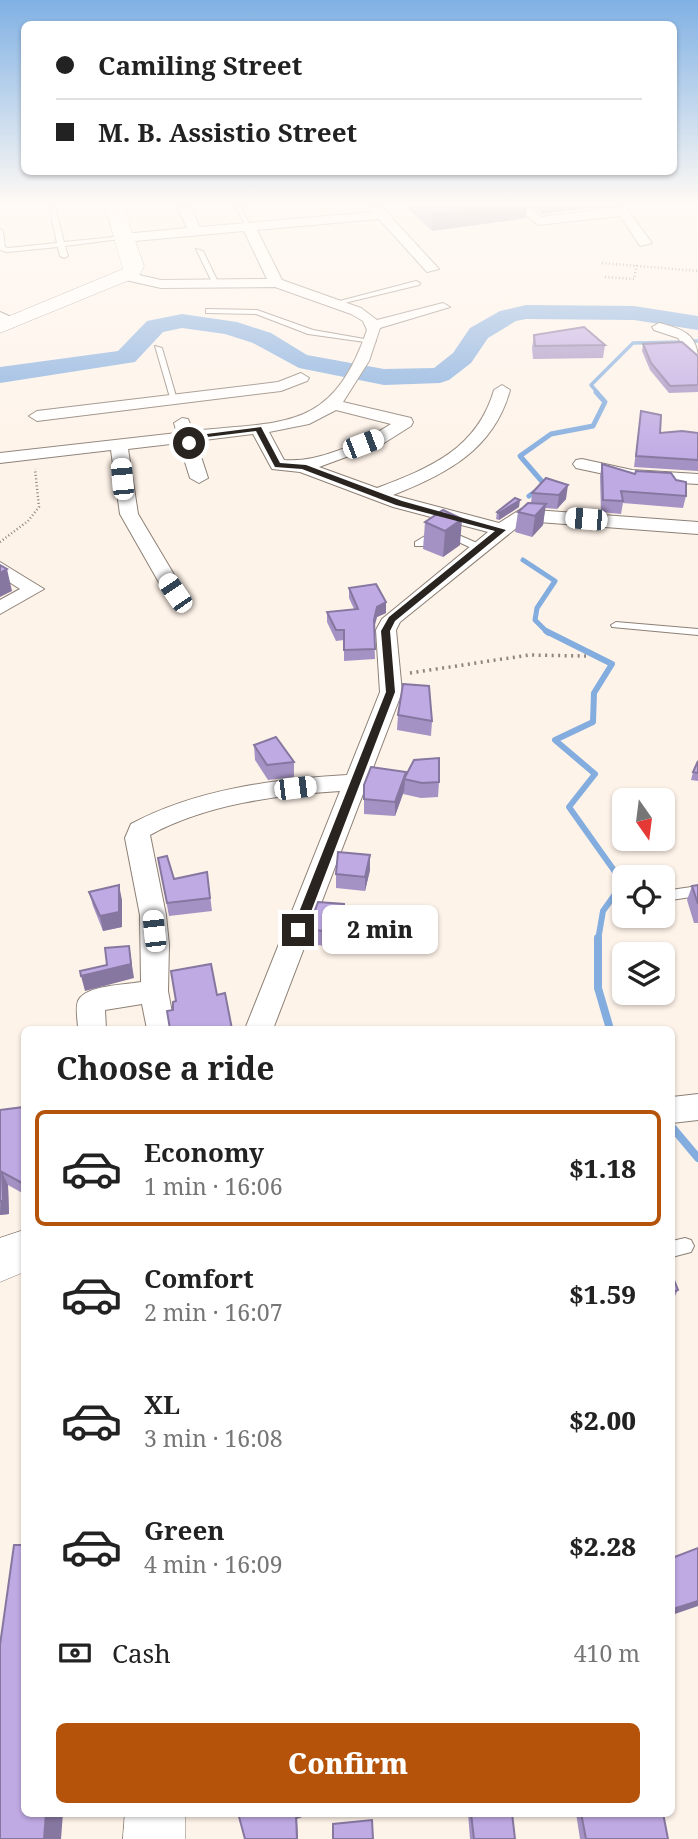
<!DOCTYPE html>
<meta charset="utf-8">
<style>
:root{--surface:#fff;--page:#f6f6f6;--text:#222;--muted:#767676;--line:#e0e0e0;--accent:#b45309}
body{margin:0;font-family:"Noto Serif",serif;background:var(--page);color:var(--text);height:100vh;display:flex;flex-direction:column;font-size:26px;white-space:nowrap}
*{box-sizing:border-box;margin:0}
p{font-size:23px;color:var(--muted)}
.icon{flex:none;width:38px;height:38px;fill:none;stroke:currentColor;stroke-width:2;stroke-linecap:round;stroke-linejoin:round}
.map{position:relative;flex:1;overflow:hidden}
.side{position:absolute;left:21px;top:1026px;width:654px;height:791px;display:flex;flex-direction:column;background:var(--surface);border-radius:10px;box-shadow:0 2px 5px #0004}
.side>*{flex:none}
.hud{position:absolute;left:21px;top:21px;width:656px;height:154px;border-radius:10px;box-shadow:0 2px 5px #0004;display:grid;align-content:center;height:154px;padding:0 35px;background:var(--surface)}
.needle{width:46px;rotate:166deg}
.fabs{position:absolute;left:612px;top:788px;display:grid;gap:14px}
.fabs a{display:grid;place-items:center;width:63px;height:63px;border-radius:10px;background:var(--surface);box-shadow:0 2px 5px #0004;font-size:35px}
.end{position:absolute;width:32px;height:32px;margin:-16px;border:9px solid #2a2420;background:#fff;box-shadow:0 0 0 4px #fff}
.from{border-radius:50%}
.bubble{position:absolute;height:49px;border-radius:10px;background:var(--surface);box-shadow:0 2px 5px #0004;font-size:23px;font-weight:800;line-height:49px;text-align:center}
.car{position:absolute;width:21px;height:42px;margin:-21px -10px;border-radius:9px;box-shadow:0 0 5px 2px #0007;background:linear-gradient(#fff 24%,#345 0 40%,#fff 0 76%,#345 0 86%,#fff 0)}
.hud b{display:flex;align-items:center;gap:24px;height:66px;font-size:26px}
.hud b+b{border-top:2px solid var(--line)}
.hud i{width:18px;height:18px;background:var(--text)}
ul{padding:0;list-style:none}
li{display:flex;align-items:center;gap:21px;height:116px;margin:0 14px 10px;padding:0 21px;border:4px solid transparent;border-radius:10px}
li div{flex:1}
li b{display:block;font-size:26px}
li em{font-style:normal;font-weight:800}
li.on{border-color:var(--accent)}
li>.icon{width:63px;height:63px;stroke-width:1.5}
h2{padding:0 35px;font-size:32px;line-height:84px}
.pay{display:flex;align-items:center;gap:18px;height:77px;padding:0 35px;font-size:26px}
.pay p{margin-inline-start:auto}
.action{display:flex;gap:14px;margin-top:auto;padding:14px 35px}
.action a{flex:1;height:80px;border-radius:10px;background:var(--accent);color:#fff;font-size:28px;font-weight:800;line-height:80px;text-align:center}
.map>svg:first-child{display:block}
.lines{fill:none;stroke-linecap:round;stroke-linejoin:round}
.stream-far3{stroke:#84addf;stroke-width:3.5}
.stream-far2{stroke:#84addf;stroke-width:5}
.stream-far1{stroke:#84addf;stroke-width:6}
.stream{stroke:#84addf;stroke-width:8}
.river{fill:#84addf;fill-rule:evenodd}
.service-casing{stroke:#8d8076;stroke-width:2}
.minor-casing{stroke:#8d8076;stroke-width:2}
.secondary-casing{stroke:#8d8076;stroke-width:1}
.path-far1{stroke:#8d857e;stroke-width:2.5;stroke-dasharray:1 2.5;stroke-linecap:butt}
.path{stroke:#8d857e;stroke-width:3.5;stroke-dasharray:2 4.5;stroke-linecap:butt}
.service{fill:#fff;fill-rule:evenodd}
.minor{fill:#fff;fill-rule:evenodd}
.secondary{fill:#fff;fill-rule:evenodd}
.wall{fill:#a592c4}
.shaded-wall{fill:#8677a0}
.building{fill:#c0aae4;stroke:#8677a0;stroke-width:2}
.route{fill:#2a2420}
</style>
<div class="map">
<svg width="698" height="1839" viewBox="0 0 698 1839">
<rect width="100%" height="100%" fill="#fef3e9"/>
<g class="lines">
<g class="stream-far3">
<polyline points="691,341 698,341"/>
<polyline points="598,393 591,385 633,343 683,342"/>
</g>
<g class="stream-far2">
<polyline points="529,496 545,485 520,456 551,434 593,426 605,402 596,392"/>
<polyline points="523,560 555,581 537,608 535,620 548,633"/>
</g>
<polyline class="stream-far1" points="546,631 612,664 594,693 593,722 555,740 595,774 569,807 623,883 603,911 598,940"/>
<g class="stream">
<polyline points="598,938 598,988 610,1029"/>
<polyline points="672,1127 698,1158"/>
</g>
<polygon class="river" points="526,305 634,306 698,316 698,330 634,320 526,319 516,321 488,338 471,363 449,380 440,383 384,385 299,368 253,343 225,334 182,328 163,332 135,362 0,383 0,367 118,351 147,321 182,314 237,322 271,333 307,355 384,369 434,368 453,353 470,328 500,311"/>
<defs>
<g id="service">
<polygon points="49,206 55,206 64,242 124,236 128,238 65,246 68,256 64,258 60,256 58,247 7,252 0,250 0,229 3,231 5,247 8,248 57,243"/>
<polygon points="235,206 241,206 250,226 246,226"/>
<polygon points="196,249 203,251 219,284 212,282"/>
<polygon points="416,281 420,283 419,285 336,305 332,303"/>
<polygon points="209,309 257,310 313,330 376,341 372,343 308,334 256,314 206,313 206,309"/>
<polygon points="155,346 162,348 178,403 171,401"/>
<polygon points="440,527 484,546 485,548 476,550 441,534 423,546 415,546 415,542"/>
<polygon points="616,622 698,629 698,635 612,627 611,625"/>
<polygon points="698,886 698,896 671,900 664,895 671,890"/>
<polygon points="685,1238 691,1240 694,1246 691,1252 672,1257 672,1241"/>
</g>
<g id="minor">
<path d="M177,206H189L200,227L373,212L368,206H381L439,269L427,272L379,219L257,230L282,280L361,308L377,320L443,303L450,307L380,328L369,361L343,402L411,418L413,422L411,426L384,443L319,467L377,488C430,468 477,449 494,390L502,385L510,390C494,449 447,474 393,495L499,523L521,509L698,522V534L525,521L400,622L396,630L402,692L273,1029H245L340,791C277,795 207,804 150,835L166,915L169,945L168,991L175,1029H147L142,1004L105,1010L106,1029H78C78,1020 75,1009 78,1001C85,985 125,985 141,982L140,915L125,838L131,824C196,789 275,779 347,775L380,692L376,630L382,619L488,532L393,507L300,472L272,469L253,434L196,441L208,478L199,483L190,478L179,443L128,449L138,514L185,593L175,599L165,593L120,514L111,450L0,463V453L177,433L174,423L182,418L188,419L193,431C284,421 332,432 367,330L363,321L351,314L275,287L161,288L121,279V273L126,272L161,280L267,279L244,231L124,242L117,238L124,234L187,228ZM336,410L391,424C362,442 319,463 284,460L269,432L309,424Z"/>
<polygon points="232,206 245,206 238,210"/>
<polygon points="515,206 528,206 541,217 625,206 652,243 640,246 620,216 538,225"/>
<polygon points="0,312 20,321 13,325 0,321"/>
<path d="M659,323C683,329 698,334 698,361L693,359L678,338L654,330L652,327Z"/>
<polygon points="301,373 309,378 307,381 281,391 37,421 29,416 37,411 278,382"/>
<polygon points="582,459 632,470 698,474 698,484 632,480 576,468 573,464 576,460"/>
<polygon points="0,562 44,589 0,614 0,600 20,589 0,576"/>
<polygon points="698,1094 698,1120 672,1123 672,1097"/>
</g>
<g id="secondary">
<polygon points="105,206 123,206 144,266 139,276 0,333 0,320 123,269"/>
<polygon points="24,1230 24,1272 0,1282 0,1238"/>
<polygon points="125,1813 185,1813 185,1839 123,1839"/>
</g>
</defs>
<use href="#service" class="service-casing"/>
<use href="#minor" class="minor-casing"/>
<use href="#secondary" class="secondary-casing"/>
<g class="path-far1">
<polyline points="602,263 698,271"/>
<polyline points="605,277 634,279 637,265"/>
<polyline points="0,542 28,521 39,507 35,469"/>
</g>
<polyline class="path" points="410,673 529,655 586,656"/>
<use href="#service" class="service"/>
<use href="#minor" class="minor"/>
<use href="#secondary" class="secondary"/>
</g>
<g class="wall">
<polygon points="407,206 527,206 526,218 432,231 407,208"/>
<polygon points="532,206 605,206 542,214"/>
<polygon points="534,335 605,345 603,358 533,359 532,348"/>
<polygon points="643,344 698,356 698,392 669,393 650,370 642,351"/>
<polygon points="641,411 660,433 698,433 698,471 634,467"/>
<polygon points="602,464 635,474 686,496 683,508 623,503 621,514 601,512 600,476"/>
<polygon points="546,478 566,499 557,509 545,508 543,525 532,537 515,532 518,512 531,503 532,493"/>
<polygon points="519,507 499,520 496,519 497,512"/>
<polygon points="443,510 460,545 443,557 423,549 425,522"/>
<polygon points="349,588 386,602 386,613 377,617 374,628 375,659 344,661 344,640 336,641 327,622 327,612 354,609 349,598"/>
<polygon points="398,715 432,721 431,736 397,730"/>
<polygon points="254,745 294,762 294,777 268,780 255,760"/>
<polygon points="698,761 698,781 691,780 693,772"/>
<polygon points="406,776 439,782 438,797 421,798 403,794 404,791 395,816 364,814 364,785"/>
<polygon points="158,858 174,879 207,872 212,911 169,916"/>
<polygon points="370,870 365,891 336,888 336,874"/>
<polygon points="698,885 698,923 694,923 687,900 692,886"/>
<polygon points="89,892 122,900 122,927 103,931 93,906"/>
<polygon points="308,929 344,934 344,948 308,944"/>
<polygon points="24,1107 24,1194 8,1185 9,1214 0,1215 0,1110"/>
<polygon points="672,1275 678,1290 672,1302"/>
<polygon points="468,1813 512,1813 515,1839 470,1839"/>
<polygon points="576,1813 663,1813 668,1839 580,1839"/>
</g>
<g class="shaded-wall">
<polygon points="496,206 527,206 526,218 432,231 433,214"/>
<polygon points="543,206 605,206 542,214"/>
<polygon points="568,485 566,499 557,509 559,495"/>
<polygon points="520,500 519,507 499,520 499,513"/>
<polygon points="546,504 543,525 532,537 535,516"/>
<polygon points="462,519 460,545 443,557 445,531"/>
<polygon points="7,569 12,591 0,597 0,573"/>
<polygon points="386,602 386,613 377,617 373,630 374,620 377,607"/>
<polygon points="406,772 404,791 395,816 395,802"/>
<polygon points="370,855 370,870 365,891 365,877"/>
<polygon points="119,885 122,900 122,927 103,931 100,916"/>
<polygon points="129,946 134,978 85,991 81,976 131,964"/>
<polygon points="2,1172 8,1185 9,1214 0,1215"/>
<polygon points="698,1601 698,1606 672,1615 672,1611 673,1609"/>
<polygon points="46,1813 63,1813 61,1839 44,1839"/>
<polygon points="304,1813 313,1813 297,1819 298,1839 297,1839 296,1816"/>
</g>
<g class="building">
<polygon points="424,206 496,206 433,214"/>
<polygon points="584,327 605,345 535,346 534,335"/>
<polygon points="682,342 698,356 698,385 670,386 651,363 643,344"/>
<polygon points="641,411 661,415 660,433 682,431 698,433 698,460 636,456"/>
<polygon points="602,464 635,474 636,471 671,473 676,480 686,482 686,496 621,491 623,501 603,500"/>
<polygon points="546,478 568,485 559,495 532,493"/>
<polygon points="515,498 520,500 499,513 497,512"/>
<polygon points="528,503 546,504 535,516 518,512"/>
<polygon points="443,510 462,519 445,531 425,522"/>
<polygon points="0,565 7,569 0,573"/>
<polygon points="376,584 386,602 377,607 374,620 375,649 344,650 344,630 336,630 327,612 358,609 349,588"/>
<polygon points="403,684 429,686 432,721 398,715"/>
<polygon points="276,737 294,762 267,765 254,745"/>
<polygon points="439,758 439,782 422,783 404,779 414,760"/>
<polygon points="698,761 698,773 693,772"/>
<polygon points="371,767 406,772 395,802 364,799 364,785"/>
<polygon points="338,852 370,855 365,877 336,874"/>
<polygon points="167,856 174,879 207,872 210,898 167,903 158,858"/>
<polygon points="119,885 119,912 100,916 89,892"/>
<polygon points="698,885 698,904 692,886"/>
<polygon points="318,902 344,904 344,934 308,929"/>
<polygon points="129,946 131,964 81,976 80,971 107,965 105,948"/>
<polygon points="211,964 217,995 225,993 232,1029 170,1029 167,1011 173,1010 173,1002 176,1001 171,971"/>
<polygon points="24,1107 24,1184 2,1172 3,1201 0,1201 0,1110"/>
<polygon points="672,1275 678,1290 672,1292"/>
<polygon points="14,1545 24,1545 24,1813 46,1813 44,1839 0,1839 0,1645"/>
<polygon points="698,1548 698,1601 673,1609 672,1605 672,1558"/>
<polygon points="238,1813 304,1813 296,1816 297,1839 245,1839"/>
<polygon points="471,1813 512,1813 515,1839 474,1839"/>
<polygon points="581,1813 663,1813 668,1839 586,1839"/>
<polygon points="372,1820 373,1839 333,1839 333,1824"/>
</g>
<linearGradient id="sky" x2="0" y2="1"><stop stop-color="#80b1e4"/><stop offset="0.44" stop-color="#fffaf5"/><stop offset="1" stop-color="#fffaf5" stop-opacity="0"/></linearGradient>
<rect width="698" height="463" fill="url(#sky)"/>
<polygon class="route" points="261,427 280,463 306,465 402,501 506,530 395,621 390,631 395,692 304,930 298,935 292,930 386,692 381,631 389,617 495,531 396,505 302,469 275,467 256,431 191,439 193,443 189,446 183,437"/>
</svg>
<div class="fabs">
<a><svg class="needle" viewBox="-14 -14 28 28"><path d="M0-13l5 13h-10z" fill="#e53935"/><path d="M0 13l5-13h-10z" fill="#767676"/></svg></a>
<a><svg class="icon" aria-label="locate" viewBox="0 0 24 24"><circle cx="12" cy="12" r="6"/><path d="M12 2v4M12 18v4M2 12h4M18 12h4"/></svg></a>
<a><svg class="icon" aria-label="layers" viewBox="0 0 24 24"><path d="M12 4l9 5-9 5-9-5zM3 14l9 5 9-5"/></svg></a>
</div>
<i class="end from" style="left:189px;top:443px"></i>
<i class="end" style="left:298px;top:930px"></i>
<div class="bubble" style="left:322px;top:905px;width:116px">2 min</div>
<i class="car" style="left:363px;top:444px;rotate:69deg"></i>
<i class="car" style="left:122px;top:479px;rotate:355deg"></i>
<i class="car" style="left:586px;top:519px;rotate:275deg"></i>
<i class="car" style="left:175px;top:593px;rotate:326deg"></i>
<i class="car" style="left:295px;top:788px;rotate:83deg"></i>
<i class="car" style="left:154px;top:931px;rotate:354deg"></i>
<div class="hud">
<b><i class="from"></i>Camiling Street</b>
<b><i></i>M. B. Assistio Street</b>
</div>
<section class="side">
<h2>Choose a ride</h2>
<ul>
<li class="on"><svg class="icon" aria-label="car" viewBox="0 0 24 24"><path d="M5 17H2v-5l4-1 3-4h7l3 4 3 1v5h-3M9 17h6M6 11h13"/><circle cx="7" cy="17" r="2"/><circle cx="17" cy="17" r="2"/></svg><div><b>Economy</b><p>1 min · 16:06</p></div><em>$1.18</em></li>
<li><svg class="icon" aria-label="car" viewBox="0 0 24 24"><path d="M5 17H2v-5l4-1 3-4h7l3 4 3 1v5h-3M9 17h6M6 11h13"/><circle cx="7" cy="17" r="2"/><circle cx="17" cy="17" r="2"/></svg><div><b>Comfort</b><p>2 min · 16:07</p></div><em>$1.59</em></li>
<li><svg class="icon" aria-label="car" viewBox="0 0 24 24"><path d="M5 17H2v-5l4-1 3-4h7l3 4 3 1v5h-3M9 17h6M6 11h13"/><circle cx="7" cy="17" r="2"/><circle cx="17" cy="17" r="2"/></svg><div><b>XL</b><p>3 min · 16:08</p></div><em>$2.00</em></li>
<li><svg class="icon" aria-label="car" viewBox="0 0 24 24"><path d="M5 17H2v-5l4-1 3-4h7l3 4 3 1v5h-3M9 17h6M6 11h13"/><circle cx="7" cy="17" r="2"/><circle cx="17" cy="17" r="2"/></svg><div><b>Green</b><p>4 min · 16:09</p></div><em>$2.28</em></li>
</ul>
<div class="pay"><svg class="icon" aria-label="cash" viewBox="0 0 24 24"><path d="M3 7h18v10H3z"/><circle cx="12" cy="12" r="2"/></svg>Cash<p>410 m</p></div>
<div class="action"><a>Confirm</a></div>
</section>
</div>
